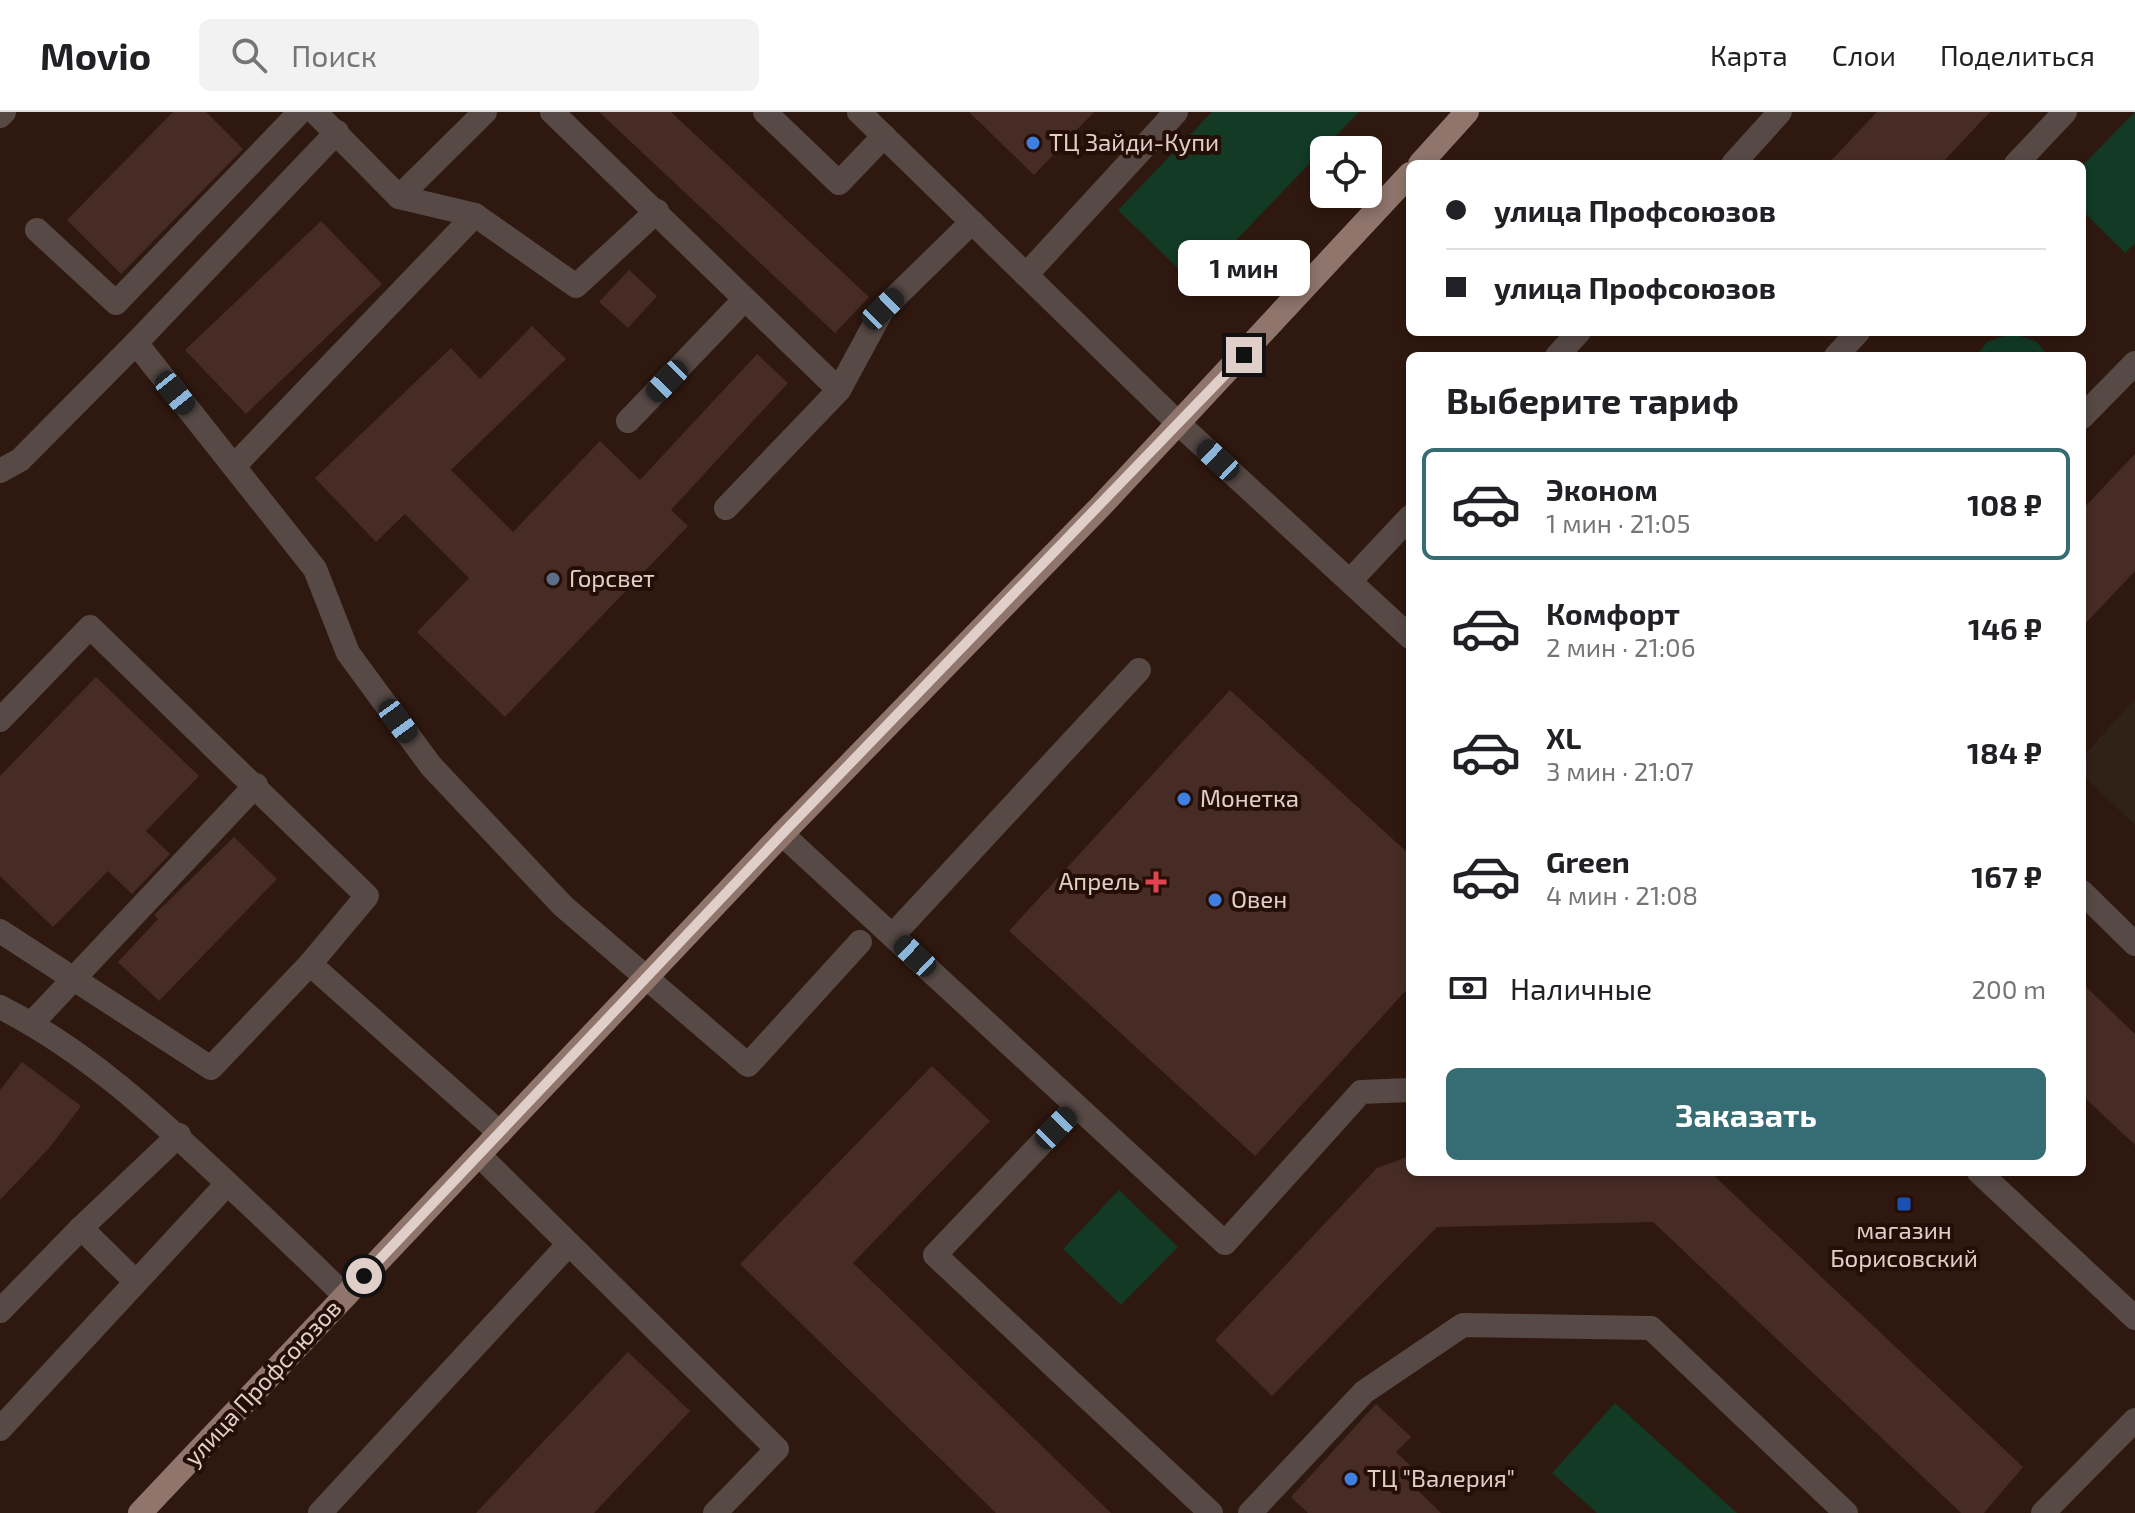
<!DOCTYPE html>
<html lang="ru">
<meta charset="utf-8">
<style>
:root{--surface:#fff;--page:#f2f2f2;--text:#202124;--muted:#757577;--line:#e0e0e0;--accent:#366d75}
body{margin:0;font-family:"Exo 2",sans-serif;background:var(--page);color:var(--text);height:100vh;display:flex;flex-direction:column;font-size:30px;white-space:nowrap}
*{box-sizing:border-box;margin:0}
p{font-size:26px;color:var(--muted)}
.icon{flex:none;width:44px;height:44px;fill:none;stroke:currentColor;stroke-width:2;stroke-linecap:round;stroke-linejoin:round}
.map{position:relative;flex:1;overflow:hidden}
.sheet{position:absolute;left:1406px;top:240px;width:680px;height:824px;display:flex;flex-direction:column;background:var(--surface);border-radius:12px;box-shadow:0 4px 12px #0003}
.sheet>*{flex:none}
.hud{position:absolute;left:1406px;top:48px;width:680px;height:176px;border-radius:12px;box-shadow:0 4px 12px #0003;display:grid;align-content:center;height:176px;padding:0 40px;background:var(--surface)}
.tools{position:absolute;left:1310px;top:24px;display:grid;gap:16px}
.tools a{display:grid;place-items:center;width:72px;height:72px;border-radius:12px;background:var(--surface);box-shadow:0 4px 12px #0003;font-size:40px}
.end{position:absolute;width:36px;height:36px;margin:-18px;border:10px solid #e0cfc9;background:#111;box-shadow:0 0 0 4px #111}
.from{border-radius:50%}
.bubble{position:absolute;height:56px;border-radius:12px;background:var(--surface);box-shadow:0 4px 12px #0003;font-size:26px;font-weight:700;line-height:56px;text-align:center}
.car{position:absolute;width:24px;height:48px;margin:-24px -12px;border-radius:10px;box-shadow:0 0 6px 2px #0007;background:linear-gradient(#222 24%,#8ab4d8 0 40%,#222 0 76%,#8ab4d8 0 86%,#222 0)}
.hud b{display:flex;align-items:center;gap:28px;height:76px;font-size:30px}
.hud b+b{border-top:2px solid var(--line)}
.hud i{width:20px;height:20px;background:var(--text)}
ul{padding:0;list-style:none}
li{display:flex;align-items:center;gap:24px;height:112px;margin:0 16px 12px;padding:0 24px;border:4px solid transparent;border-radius:12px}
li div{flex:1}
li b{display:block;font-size:30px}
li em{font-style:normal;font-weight:700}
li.selected{border-color:var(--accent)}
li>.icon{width:72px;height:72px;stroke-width:1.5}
h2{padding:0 40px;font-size:36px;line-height:96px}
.pay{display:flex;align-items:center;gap:20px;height:88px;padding:0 40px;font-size:30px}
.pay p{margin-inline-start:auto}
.primary-button{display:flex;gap:16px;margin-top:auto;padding:16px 40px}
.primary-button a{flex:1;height:92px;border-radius:12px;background:var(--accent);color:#fff;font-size:32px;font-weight:700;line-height:92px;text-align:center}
header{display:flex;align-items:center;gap:48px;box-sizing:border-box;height:112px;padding:0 40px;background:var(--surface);border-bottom:2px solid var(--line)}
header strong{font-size:38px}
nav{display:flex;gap:44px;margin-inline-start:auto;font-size:28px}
.search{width:560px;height:72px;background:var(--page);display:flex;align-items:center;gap:20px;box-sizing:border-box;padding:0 28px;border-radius:12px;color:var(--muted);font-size:30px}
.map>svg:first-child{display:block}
.education{fill:#312217}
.green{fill:#123a25}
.building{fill:#472c25}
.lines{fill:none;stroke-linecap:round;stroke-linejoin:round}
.minor{stroke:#574a46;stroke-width:24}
.major{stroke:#8f756c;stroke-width:24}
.route{stroke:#e0cfc9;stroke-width:10}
.shop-dot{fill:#3f7fe0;stroke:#250e06;stroke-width:3}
.service-dot{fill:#5c6f8a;stroke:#250e06;stroke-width:3}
.health-dot{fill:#e0444e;stroke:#250e06;stroke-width:3}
.transit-dot{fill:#1a4fb4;stroke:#250e06;stroke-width:3}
.labels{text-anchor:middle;stroke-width:8;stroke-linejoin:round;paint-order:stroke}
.poi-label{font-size:24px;fill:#e0cfc9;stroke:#250e06;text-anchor:start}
.street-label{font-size:24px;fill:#e0cfc9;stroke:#250e06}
</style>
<header>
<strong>Movio</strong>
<div class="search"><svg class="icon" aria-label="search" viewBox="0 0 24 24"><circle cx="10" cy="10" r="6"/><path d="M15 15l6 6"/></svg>Поиск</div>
<nav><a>Карта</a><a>Слои</a><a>Поделиться</a></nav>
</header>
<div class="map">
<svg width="2135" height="1401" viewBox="0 0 2135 1401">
<rect width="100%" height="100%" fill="#2f180f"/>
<polygon class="education" points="2135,587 2135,713 2082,662 2082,646"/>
<g class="green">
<polygon points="1212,0 1359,0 1194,172 1118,98"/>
<polygon points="2135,0 2135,131 2125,141 2082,98 2082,54"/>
<polygon points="2013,221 2037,230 2048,244 1976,244 1987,230"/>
<polygon points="1119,1078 1178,1135 1121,1193 1063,1137"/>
<polygon points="1615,1291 1737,1401 1597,1401 1552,1361"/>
</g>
<g class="building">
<polygon points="173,0 206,0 243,37 121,162 67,108"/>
<polygon points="599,0 671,0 869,185 835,221"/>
<polygon points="969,0 1094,0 1034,63"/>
<polygon points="1877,0 1990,0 1941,52 1828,52"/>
<polygon points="321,109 382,172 246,302 185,238"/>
<polygon points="629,158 657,184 628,216 599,190"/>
<polygon points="532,214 566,247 451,358 513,420 600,329 640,368 757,242 788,271 671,398 688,414 505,605 417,520 469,466 405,402 376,430 315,366 451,236 480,267"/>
<polygon points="2135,342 2135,459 2082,515 2082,398"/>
<polygon points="96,565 199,664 146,719 170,742 132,782 108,759 53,815 0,764 0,664"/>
<polygon points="1230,578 1410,743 1410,874 1255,1044 1009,819"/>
<polygon points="234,725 277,767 159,889 118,850 158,807 154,803"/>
<polygon points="2082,871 2135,922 2135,1033 2082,983"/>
<polygon points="22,950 81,994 50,1035 0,1088 0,978"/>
<polygon points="932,954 990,1009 853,1151 1111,1401 996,1401 740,1152"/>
<polygon points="1410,1044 1410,1060 1710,1060 2023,1355 1984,1401 1961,1401 1653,1110 1437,1115 1272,1284 1215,1228 1377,1056"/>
<polygon points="628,1240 690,1299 594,1401 476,1401"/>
<polygon points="1376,1292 1411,1325 1396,1340 1414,1357 1405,1366 1441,1401 1308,1401 1291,1385"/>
</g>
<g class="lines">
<g class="minor">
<polyline points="315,0 399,85 475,103 576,174 657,99"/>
<polyline points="552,0 839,278"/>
<polyline points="765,0 839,71 884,24"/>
<polyline points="859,0 1178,311 1410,525"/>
<polyline points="0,4 4,0"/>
<polyline points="337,20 136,231 315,457 348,541 431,654 563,794 748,953 860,830"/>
<polyline points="1733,52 1780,0"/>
<polyline points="2016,52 2065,0"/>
<polyline points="399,85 485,0"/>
<polyline points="37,118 116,191 300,0"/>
<polyline points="1026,163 1176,0"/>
<polyline points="1557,244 1579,220"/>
<polyline points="1836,244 1858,220"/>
<polyline points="2082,305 2135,251"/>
<polyline points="628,309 743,189"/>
<polyline points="234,354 475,103"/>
<polyline points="0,359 20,348 136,231"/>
<polyline points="726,396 839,278 883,197 972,110"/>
<polyline points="1350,469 1410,405"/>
<polyline points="0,608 90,515 367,784 310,852 211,956 0,819"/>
<polyline points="782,722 1225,1131 1361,980 1410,978"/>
<polyline points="2082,780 2135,832"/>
<polyline points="893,823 1139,558"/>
<polyline points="310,852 500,1021"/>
<path d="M0,895C87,939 156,1004 226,1070C266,1108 306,1145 345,1184"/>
<polyline points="32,911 256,673"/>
<polyline points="1076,995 935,1143 1211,1401"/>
<polyline points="479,1043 777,1337 715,1401"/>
<polyline points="1979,1060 2135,1206"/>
<polyline points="81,1116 135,1169"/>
<polyline points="0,1199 81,1116 179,1023"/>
<polyline points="0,1317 227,1072"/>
<polyline points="320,1401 569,1132"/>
<polyline points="1250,1401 1364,1280 1463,1213 1651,1216 1846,1401"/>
<polyline points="2043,1401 2135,1308"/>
</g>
<g class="major">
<polyline points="1420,52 1467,0"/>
<polyline points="140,1401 782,722 1100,395 1410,62"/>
</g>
</g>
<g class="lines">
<polyline class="route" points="364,1164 782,722 1244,243"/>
</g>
<g class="shop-dot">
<circle cx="1033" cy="31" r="8"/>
<circle cx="1184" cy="687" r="8"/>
<circle cx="1215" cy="788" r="8"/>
<circle cx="1351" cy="1367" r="8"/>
</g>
<circle class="service-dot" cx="553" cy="467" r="8"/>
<path class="health-dot" d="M1152 758h8v8h8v8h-8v8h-8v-8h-8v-8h8z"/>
<rect class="transit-dot" x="1896" y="1084" width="16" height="16" rx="4"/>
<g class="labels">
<g class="poi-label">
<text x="1049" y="39">ТЦ Зайди-Купи</text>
<text x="569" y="475">Горсвет</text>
<text x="1200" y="695">Монетка</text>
<text x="1140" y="778" text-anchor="end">Апрель</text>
<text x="1231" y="796">Овен</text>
<text x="1904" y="1127" text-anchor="middle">магазин<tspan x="1904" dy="28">Борисовский</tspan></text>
<text x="1367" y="1375">ТЦ "Валерия"</text>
</g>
<g class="street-label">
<text transform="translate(263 1271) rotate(-47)" y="8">улица Профсоюзов</text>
</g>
</g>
</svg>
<div class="tools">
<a><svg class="icon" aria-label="locate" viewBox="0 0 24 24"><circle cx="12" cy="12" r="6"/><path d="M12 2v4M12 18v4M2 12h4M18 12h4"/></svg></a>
</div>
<i class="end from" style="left:364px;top:1164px"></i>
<i class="end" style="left:1244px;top:243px"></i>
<div class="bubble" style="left:1178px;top:128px;width:132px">1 мин</div>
<i class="car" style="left:883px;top:197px;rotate:46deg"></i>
<i class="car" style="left:667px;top:269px;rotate:224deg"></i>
<i class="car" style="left:175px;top:281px;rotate:141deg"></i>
<i class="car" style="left:1218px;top:348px;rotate:313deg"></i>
<i class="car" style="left:398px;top:609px;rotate:144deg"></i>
<i class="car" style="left:915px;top:844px;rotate:313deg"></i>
<i class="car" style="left:1056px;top:1016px;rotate:44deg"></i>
<div class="hud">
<b><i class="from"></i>улица Профсоюзов</b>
<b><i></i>улица Профсоюзов</b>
</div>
<section class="sheet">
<h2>Выберите тариф</h2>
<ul>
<li class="selected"><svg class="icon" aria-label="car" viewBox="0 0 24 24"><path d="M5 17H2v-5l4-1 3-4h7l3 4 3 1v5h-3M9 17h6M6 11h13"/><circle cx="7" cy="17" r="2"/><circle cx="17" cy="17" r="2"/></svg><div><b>Эконом</b><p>1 мин · 21:05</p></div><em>108 ₽</em></li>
<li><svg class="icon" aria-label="car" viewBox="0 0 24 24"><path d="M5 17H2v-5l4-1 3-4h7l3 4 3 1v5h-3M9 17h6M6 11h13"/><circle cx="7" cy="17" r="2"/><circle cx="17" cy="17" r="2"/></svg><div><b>Комфорт</b><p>2 мин · 21:06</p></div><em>146 ₽</em></li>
<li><svg class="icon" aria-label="car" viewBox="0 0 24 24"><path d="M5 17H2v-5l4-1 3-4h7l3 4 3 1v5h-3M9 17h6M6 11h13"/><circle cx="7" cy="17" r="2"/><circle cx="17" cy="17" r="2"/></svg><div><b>XL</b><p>3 мин · 21:07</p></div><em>184 ₽</em></li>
<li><svg class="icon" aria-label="car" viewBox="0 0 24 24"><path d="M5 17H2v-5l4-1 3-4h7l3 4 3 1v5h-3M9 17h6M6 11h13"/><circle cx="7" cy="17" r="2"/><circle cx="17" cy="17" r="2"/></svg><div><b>Green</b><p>4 мин · 21:08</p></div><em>167 ₽</em></li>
</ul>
<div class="pay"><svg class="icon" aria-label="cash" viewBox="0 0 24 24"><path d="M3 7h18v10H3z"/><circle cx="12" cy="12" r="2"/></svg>Наличные<p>200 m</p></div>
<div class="primary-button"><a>Заказать</a></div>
</section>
</div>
